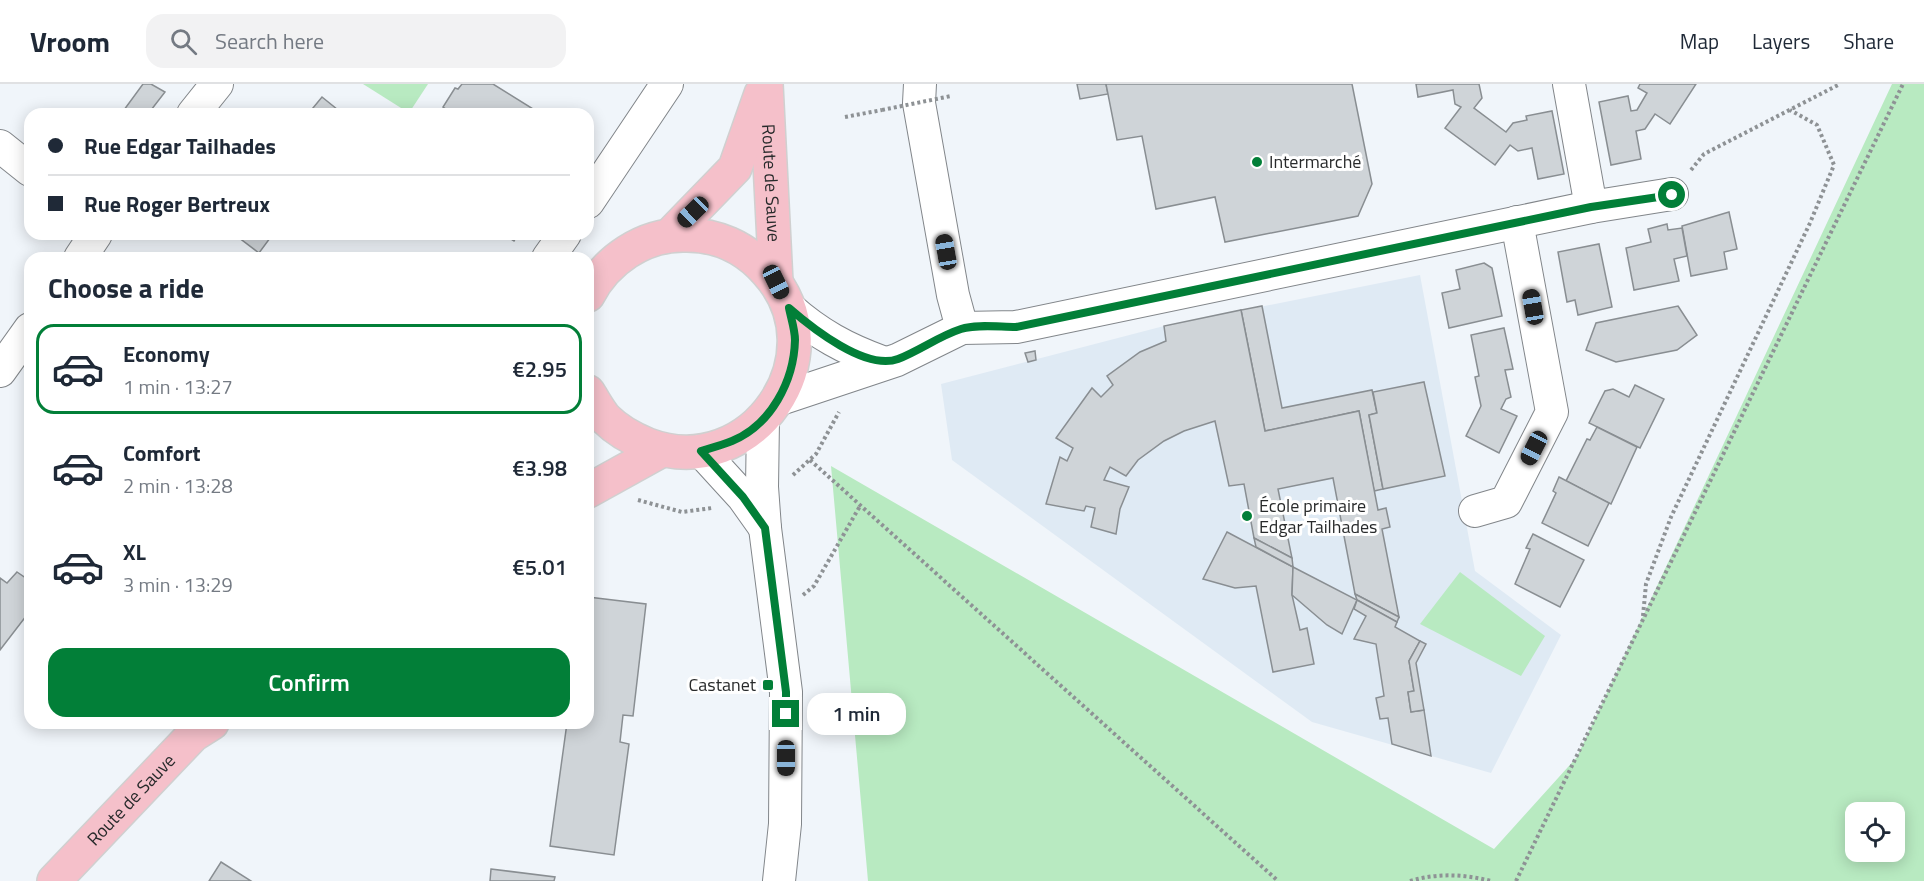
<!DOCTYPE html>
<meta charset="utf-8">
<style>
:root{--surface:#fff;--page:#f2f2f3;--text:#1f2937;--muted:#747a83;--line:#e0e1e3;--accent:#027f38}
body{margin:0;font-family:"Titillium Web",sans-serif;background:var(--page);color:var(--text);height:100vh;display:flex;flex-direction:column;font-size:22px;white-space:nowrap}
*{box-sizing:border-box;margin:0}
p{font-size:20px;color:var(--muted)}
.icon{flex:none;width:33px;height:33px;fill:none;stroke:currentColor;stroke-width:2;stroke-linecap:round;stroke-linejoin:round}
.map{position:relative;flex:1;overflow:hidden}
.details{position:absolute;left:24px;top:168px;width:570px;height:477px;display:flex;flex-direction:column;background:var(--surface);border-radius:18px;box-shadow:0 3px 15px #0003}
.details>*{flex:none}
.banner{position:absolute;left:24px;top:24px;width:570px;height:132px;border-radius:18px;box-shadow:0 3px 15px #0003;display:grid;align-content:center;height:132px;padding:0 24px;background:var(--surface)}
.tools{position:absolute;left:1845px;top:718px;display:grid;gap:12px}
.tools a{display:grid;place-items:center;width:60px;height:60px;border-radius:12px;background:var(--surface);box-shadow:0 3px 15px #0003;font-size:30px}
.end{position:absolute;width:27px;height:27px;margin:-14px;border:8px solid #027f38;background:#fff;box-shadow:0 0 0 3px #fff}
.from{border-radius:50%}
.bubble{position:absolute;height:42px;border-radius:18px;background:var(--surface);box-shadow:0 3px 15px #0003;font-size:20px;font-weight:600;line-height:42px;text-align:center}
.car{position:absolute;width:18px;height:36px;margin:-18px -9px;border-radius:8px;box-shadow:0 0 4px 2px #0007;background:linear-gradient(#222 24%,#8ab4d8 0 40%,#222 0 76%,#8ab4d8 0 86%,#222 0)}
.banner b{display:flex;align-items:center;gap:21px;height:57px;font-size:22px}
.banner b+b{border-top:2px solid var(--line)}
.banner i{width:15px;height:15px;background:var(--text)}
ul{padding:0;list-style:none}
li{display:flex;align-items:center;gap:18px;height:90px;margin:0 12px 9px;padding:0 12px;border:3px solid transparent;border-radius:18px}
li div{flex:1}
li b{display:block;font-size:22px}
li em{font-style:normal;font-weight:600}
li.selected{border-color:var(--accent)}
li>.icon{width:54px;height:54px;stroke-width:1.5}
h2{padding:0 24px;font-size:27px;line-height:72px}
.primary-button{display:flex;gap:12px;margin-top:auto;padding:12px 24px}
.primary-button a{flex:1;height:69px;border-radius:18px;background:var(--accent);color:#fff;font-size:24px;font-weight:600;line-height:69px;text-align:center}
header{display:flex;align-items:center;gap:36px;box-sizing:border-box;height:84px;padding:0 30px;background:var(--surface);border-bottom:2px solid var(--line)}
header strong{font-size:28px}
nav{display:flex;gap:33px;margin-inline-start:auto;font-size:21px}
.search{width:420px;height:54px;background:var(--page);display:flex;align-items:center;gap:15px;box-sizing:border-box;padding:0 21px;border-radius:18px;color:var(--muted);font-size:22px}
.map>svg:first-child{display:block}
.built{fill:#dfeaf4}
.green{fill:#b8eac1;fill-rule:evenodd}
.building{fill:#cfd4d8;stroke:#898e92;stroke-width:1.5}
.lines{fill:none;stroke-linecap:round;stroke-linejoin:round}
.minor-casing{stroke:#82868a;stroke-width:34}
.major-casing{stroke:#d0d0d0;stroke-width:36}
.path{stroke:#8e9295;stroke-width:4;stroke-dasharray:3 3;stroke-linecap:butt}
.minor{stroke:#fff;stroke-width:32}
.major{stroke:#f5c0ca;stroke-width:33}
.path-bridge{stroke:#8e9295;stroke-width:4;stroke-dasharray:3 3;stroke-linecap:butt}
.route{stroke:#027f38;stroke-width:8}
.poi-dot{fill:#027f38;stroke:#fff;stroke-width:2}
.labels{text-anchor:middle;stroke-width:6;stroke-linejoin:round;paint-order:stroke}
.poi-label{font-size:18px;fill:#282a2b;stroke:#fff;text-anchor:start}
.street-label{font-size:18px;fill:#282a2b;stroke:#fff}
</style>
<header>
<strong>Vroom</strong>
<div class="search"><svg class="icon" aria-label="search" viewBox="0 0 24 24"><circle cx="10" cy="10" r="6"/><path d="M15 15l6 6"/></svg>Search here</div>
<nav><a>Map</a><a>Layers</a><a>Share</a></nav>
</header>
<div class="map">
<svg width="1924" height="797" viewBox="0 0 1924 797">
<rect width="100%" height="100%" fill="#f0f5fa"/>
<polygon class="built" points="1420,191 1475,487 1561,551 1491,689 1312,638 952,376 941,300 1164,242"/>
<g class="green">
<polygon points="363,0 428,0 409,29"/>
<path d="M1892,0H1924V797H868L831,382L1494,765L1577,673ZM1856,729H1894V768H1856Z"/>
<polygon points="1460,488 1545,552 1521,592 1420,540"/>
</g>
<g class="building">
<polygon points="143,0 151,0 165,8 148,30 121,30"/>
<polygon points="462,0 493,0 538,28 537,30 453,30 443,23 455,4 458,5"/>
<polygon points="1077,0 1106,0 1108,10 1080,15"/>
<polygon points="1106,0 1352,0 1372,100 1358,132 1225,158 1215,113 1156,125 1142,52 1117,56"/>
<polygon points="1416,0 1479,0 1482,14 1474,24 1506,48 1513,39 1527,36 1526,32 1552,27 1564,90 1538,95 1532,64 1518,67 1510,61 1495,81 1445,44 1461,23 1455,20 1453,6 1418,13"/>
<polygon points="1640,0 1696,0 1670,40 1655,30 1645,45 1636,47 1641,75 1611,81 1599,18 1628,12 1631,27 1637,26 1647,9 1638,4"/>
<polygon points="322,13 343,30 308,30"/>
<polygon points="1729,128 1737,165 1724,168 1727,185 1691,192 1682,142"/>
<polygon points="1667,140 1668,146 1682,144 1687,172 1674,175 1679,197 1634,206 1626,164 1651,158 1648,145"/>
<polygon points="234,150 273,150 259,169"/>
<polygon points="503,150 518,150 514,157"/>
<polygon points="1599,160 1612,223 1578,231 1575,216 1567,218 1558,168"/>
<polygon points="1484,179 1492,184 1502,232 1449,244 1442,209 1460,205 1456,186"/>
<polygon points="1262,222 1282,324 1372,306 1377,329 1369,331 1383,405 1374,407 1359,327 1265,347 1241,226"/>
<polygon points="1678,222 1697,251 1677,266 1616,278 1586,266 1596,239"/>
<polygon points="1241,226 1265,347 1359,327 1378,426 1386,424 1390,443 1382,445 1399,533 1355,510 1333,394 1278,405 1292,474 1254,454 1244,400 1229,402 1215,337 1184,347 1164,357 1138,376 1126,392 1110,383 1104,396 1129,403 1120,425 1116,450 1091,443 1095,424 1086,422 1084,427 1046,420 1060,373 1067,377 1073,364 1056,354 1092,304 1101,313 1113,301 1107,292 1140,268 1166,257 1164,242"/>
<polygon points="1504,244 1513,285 1505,286 1511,313 1506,315 1501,325 1517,332 1499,369 1466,352 1481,322 1475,293 1479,292 1471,251"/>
<polygon points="1035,267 1036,276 1028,278 1025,269"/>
<polygon points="1424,298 1445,392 1383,405 1369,331 1377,329 1373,308"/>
<polygon points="1635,301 1664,315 1640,364 1589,339 1605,307 1613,305 1629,313"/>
<polygon points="1597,343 1637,363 1611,420 1566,397 1587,355 1590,356"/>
<polygon points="1559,393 1609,419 1588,462 1542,439 1556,409 1553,407"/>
<polygon points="1227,448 1293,483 1292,511 1300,546 1307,544 1314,580 1273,588 1256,502 1235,504 1203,495"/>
<polygon points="1533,450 1584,476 1560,523 1515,500 1530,465 1526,464"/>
<polygon points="1254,454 1292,474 1293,483 1256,463"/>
<polygon points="1293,483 1357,516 1342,550 1327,541 1292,511"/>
<polygon points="17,488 30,497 30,527 0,566 0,494 7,499"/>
<polygon points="1355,510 1399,533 1397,538 1357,516"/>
<polygon points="588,513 646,520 633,632 623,631 620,658 629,660 614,771 550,762 567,639 588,639"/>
<polygon points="1357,516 1397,538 1395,543 1420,557 1409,577 1414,607 1408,608 1411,628 1424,626 1431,672 1392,660 1388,634 1380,635 1376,614 1384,612 1376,560 1354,555 1366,532 1354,525"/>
<polygon points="1420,557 1426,560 1416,579 1424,626 1411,628 1408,608 1414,607 1409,577"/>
<polygon points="221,778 251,797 209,797"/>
<polygon points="491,785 555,793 554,797 490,797"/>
</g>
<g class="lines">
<defs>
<g id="minor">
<polyline points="920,0 919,19 953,211 962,244"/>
<polyline points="1569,0 1591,123"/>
<polyline points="193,30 217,0"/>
<polyline points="0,62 30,86"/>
<polyline points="588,118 667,0"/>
<polyline points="80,174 96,150"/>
<polyline points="548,174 565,150"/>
<path d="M789,224C818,250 846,265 882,278"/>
<polyline points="0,287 30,245"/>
<polyline points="780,315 897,276 962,244 1016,243 1591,123 1672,110"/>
<polyline points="763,336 762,403 765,444 786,608 785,740 779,797"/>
<polyline points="701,367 743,413 765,444"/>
<polyline points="1475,427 1506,418 1552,328 1517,138"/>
</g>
<g id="major">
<path id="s1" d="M766,0L776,198"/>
<polyline points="670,151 735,84 761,10"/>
<path d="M588,211C606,176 643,151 683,151C716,150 745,163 767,188C841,270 752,400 648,361C633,355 618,347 606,335C599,327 594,317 588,308"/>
<polyline points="588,407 662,366"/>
<path id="s2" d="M54,797L193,651L212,639"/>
</g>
</defs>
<use href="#minor" class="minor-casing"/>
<use href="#major" class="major-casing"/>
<g class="path">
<polyline points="845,33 882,26"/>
<polyline points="1691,86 1704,70 1840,0"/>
<polyline points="810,376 1278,797"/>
<polyline points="793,391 816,370 839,328"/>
<polyline points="638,416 682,428 712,424"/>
<polyline points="803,511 814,502 860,422"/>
<polyline points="1643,532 1646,500 1671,433 1810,139 1834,81 1817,41 1790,26"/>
<path d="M1410,797C1437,789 1464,790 1491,797"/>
<polyline points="1516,797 1903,0"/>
</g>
<use href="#minor" class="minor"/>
<use href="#major" class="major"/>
<polyline class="path-bridge" points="882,26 951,12"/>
</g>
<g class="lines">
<path class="route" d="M786,630V608L765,444L743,413L701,367C711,364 722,361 732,357C771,341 794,297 795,256C795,246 791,234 789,224C812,244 866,287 898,275C919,267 939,252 961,245C976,240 999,243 1016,243L1591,123L1672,111"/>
</g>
<g class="poi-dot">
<circle cx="1257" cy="78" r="6"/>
<circle cx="1247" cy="432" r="6"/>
<rect x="762" y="595" width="12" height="12" rx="3"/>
</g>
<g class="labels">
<g class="poi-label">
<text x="1269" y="84">Intermarché</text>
<text x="1259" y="428">École primaire<tspan x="1259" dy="21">Edgar Tailhades</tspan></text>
<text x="756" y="607" text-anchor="end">Castanet</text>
</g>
<g class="street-label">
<text dy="6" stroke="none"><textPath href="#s1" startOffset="99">Route de Sauve</textPath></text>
<text dy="6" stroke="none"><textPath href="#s2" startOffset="112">Route de Sauve</textPath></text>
</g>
</g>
</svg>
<div class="tools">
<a><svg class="icon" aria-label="locate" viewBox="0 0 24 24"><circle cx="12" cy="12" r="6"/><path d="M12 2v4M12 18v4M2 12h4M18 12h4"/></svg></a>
</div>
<i class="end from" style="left:1672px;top:111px"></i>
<i class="end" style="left:786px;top:630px"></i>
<div class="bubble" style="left:807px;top:609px;width:99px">1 min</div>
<i class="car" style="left:693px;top:128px;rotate:226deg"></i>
<i class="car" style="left:946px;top:168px;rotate:350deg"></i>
<i class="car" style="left:776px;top:198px;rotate:154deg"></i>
<i class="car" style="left:1533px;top:223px;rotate:350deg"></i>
<i class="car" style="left:1534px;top:364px;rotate:207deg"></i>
<i class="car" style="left:786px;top:674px;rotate:180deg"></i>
<div class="banner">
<b><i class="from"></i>Rue Edgar Tailhades</b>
<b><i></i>Rue Roger Bertreux</b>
</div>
<section class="details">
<h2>Choose a ride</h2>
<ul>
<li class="selected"><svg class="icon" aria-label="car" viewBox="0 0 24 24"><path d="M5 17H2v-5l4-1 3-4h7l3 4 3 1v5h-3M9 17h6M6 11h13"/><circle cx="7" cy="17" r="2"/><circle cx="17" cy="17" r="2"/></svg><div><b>Economy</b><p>1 min · 13:27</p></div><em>€2.95</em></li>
<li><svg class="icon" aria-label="car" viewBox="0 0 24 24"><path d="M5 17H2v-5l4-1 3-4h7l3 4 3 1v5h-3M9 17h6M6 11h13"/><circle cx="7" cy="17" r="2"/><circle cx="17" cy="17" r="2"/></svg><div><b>Comfort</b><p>2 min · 13:28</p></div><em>€3.98</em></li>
<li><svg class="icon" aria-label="car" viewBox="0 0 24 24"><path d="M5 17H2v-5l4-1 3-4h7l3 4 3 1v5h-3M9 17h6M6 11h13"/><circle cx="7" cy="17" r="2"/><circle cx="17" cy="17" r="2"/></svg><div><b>XL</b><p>3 min · 13:29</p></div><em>€5.01</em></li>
</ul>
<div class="primary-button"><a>Confirm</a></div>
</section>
</div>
